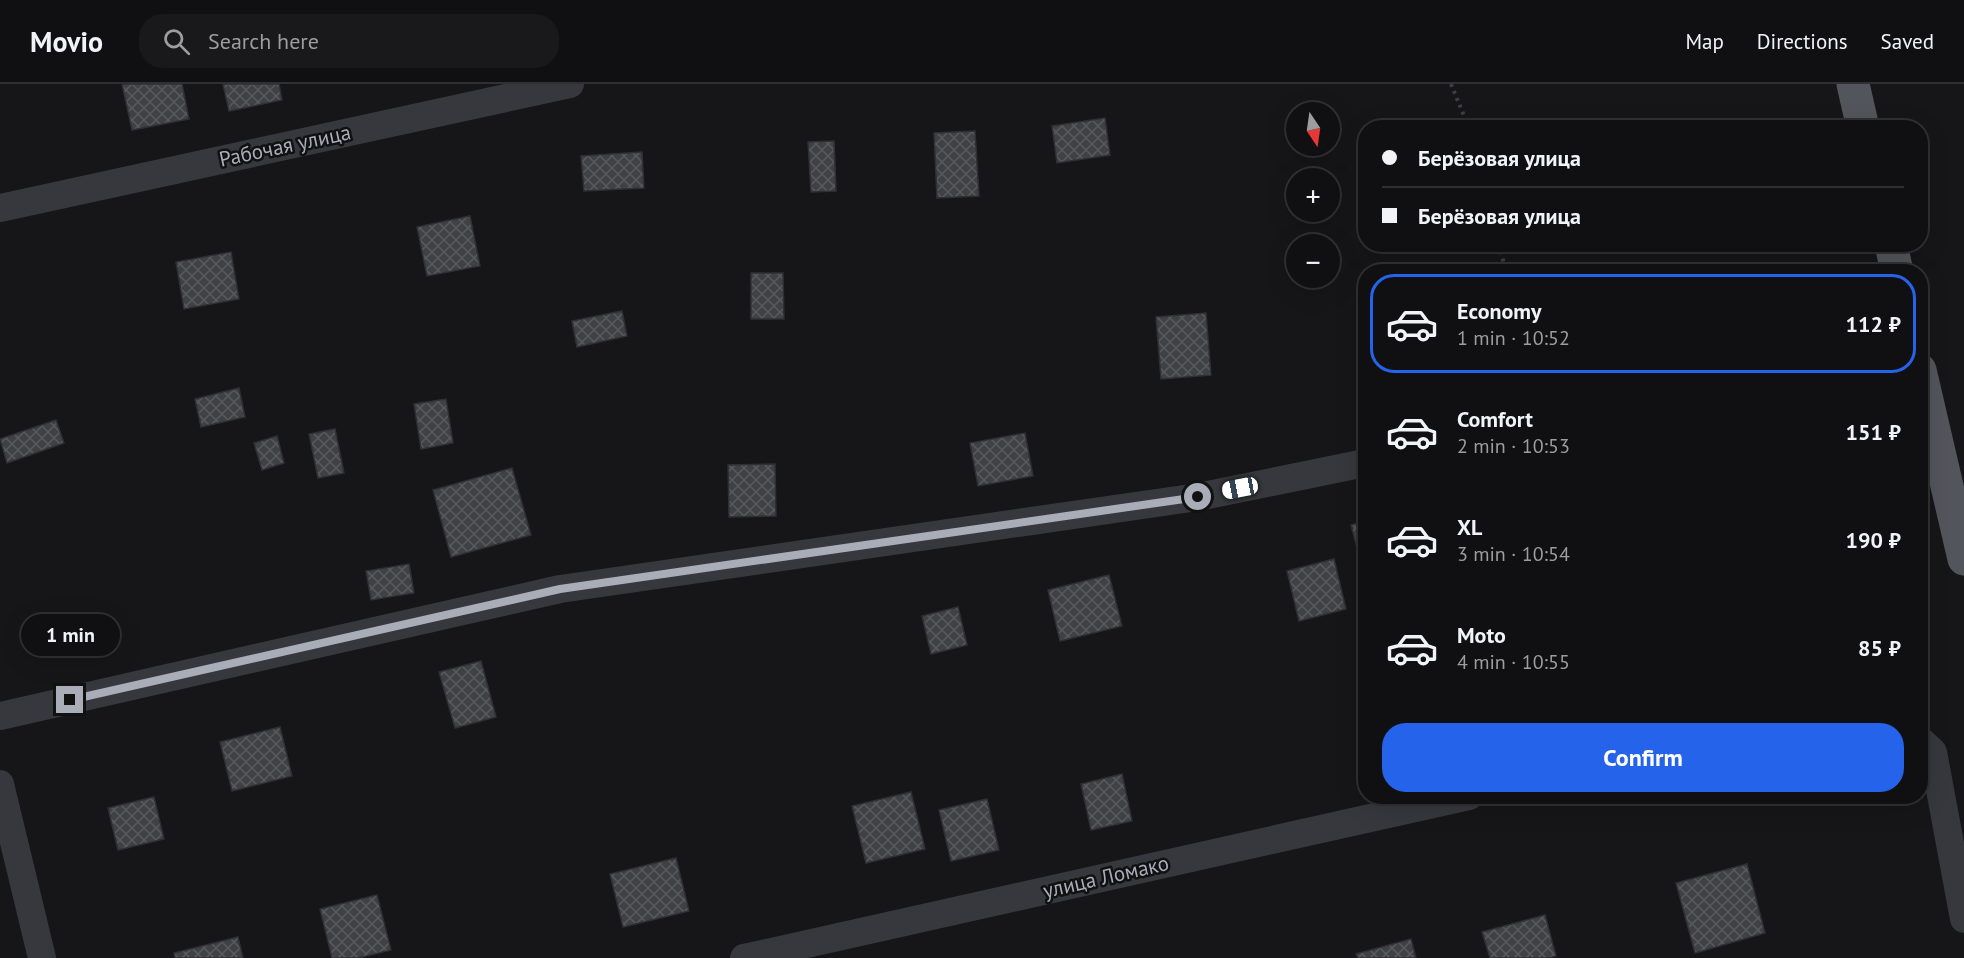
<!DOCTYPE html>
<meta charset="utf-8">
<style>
:root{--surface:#101012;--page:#19191b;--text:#f1f3f6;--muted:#9c9d9f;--line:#303032;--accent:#2563eb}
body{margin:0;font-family:"PT Sans",sans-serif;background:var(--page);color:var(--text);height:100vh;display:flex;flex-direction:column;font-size:22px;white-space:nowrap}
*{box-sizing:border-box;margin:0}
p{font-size:20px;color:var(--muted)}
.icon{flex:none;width:33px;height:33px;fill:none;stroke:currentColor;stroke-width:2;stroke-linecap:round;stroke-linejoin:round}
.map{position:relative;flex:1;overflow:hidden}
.side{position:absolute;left:1358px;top:180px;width:570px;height:540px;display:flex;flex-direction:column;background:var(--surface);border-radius:24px;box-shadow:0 6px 24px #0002,0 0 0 2px var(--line)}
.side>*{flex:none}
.top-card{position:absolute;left:1358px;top:36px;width:570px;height:132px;border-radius:24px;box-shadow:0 6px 24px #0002,0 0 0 2px var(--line);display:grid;align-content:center;height:132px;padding:0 24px;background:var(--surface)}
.needle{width:39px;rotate:167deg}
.tools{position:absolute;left:1286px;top:18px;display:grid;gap:12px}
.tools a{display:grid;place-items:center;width:54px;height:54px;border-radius:50%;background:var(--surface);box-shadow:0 6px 24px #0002,0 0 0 2px var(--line);font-size:30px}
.end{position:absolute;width:27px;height:27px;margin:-14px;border:8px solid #a8adb8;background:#111;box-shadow:0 0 0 3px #111}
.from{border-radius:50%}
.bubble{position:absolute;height:42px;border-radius:21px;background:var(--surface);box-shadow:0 6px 24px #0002,0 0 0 2px var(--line);font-size:20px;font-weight:700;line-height:42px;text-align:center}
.car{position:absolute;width:18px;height:36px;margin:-18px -9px;border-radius:8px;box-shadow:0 0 4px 2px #0007;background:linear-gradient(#fff 24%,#345 0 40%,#fff 0 76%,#345 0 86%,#fff 0)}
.top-card b{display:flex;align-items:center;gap:21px;height:57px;font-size:22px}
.top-card b+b{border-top:2px solid var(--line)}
.top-card i{width:15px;height:15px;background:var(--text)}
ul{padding:10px 0 0;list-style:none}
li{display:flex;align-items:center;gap:18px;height:99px;margin:0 12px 9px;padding:0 12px;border:3px solid transparent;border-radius:24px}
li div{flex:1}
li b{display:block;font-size:22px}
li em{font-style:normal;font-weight:700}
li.on{border-color:var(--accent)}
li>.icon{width:54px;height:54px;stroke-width:1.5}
.primary-button{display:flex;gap:12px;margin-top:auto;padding:12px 24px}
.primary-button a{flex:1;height:69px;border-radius:24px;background:var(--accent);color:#fff;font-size:24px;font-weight:700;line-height:69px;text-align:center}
header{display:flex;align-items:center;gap:36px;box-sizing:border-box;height:84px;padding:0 30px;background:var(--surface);border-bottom:2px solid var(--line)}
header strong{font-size:28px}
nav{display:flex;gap:33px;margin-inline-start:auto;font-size:21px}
.search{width:420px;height:54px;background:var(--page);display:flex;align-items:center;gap:15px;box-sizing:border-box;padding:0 21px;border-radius:24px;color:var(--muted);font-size:22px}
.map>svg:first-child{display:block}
.building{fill:url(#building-cross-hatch);stroke:#303034;stroke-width:1.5}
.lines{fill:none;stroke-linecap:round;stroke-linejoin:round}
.path{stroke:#3d3f44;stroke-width:4;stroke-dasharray:3 4.5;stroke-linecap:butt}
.minor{stroke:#37383d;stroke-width:28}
.major{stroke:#53555c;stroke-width:33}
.route{stroke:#a8adb8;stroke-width:8}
.labels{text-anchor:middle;stroke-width:5;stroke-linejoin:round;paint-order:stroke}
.street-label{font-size:21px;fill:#a8adb8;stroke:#111113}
</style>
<header>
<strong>Movio</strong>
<div class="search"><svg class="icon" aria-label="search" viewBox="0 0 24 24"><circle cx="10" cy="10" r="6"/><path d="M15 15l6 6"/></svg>Search here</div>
<nav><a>Map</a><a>Directions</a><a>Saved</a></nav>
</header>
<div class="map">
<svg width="1964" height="874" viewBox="0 0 1964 874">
<defs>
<pattern id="building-cross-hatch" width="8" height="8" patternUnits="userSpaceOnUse" patternTransform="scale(1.5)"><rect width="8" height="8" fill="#404145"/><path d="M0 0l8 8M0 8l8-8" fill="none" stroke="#595a5e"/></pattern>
</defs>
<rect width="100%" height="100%" fill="#161618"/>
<g class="building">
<polygon points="122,0 182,0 189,35 132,46"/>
<polygon points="223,0 279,0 282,16 229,27"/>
<polygon points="1105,34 1110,71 1057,79 1052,42"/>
<polygon points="975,47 979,112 937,114 934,49"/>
<polygon points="834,57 836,107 811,108 808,58"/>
<polygon points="642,68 644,104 584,107 581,72"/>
<polygon points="470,132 480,182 427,192 417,143"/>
<polygon points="231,168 239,215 184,225 176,178"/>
<polygon points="751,189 783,189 784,235 751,235"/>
<polygon points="622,227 627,252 577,263 572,237"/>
<polygon points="1206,229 1211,291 1161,295 1156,233"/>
<polygon points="239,304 245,333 201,343 195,315"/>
<polygon points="446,315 453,359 421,365 414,320"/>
<polygon points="56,336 64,359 7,379 0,355"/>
<polygon points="335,345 344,389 318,394 309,350"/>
<polygon points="1025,349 1033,392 978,402 970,359"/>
<polygon points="277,352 284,379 262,386 254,359"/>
<polygon points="775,380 776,432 729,433 728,381"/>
<polygon points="512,384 531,451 451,473 433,406"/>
<polygon points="1365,437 1365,486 1363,486 1351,441"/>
<polygon points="1334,475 1346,525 1299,537 1287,487"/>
<polygon points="409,480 414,509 371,516 366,487"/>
<polygon points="1109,491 1122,542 1060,557 1048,506"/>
<polygon points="958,523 967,561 931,570 922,532"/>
<polygon points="481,577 496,633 455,644 439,588"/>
<polygon points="280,643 292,692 232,707 220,658"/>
<polygon points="1122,690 1132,737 1091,746 1081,700"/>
<polygon points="911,708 925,765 866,779 852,722"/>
<polygon points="154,713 164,755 118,766 108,724"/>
<polygon points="987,715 999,766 951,777 939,726"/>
<polygon points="676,774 689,827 623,843 610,790"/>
<polygon points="1747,780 1765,849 1695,869 1676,799"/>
<polygon points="377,811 391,866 358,874 332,874 320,825"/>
<polygon points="1545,831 1556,872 1549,874 1490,874 1482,848"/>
<polygon points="238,853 243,874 175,874 174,869"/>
<polygon points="1411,855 1416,874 1358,874 1356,870"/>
</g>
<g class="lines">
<g class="path">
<polyline points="1451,0 1469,44"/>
<polyline points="1499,160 1506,188"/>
</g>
<g class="minor">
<polyline points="0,124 570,0"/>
<polyline points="0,632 560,505 1198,413 1365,379"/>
<polyline points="1920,656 1933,668 1964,835"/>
<polyline points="0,700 42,874"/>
<polyline points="744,874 1469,712"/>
</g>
<g class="major">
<polyline points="1853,0 1863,44"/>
<polyline points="1891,160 1897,188"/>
<polyline points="1920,286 1964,475"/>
</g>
</g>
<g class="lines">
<polyline class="route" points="70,616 560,505 1198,413"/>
</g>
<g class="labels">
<g class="street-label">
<text transform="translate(285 62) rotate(-12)" y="7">Рабочая улица</text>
<text transform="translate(1106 793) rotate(-13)" y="7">улица Ломако</text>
</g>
</g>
</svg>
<div class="tools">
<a><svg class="needle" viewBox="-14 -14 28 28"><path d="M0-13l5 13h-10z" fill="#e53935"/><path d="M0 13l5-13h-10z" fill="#9c9d9f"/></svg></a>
<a>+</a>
<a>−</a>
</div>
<i class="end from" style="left:1198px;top:413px"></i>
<i class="end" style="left:70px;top:616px"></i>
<div class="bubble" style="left:21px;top:530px;width:99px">1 min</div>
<i class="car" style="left:1240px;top:404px;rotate:259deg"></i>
<div class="top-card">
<b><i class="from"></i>Берёзовая улица</b>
<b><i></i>Берёзовая улица</b>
</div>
<section class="side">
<ul>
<li class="on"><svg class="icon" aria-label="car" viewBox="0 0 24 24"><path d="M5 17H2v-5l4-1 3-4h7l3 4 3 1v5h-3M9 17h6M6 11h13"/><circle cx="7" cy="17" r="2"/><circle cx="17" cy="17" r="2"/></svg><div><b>Economy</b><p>1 min · 10:52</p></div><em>112 ₽</em></li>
<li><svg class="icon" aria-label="car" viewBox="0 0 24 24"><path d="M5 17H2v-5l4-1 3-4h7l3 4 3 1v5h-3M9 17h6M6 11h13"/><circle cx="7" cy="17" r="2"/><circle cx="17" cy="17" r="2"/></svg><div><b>Comfort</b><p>2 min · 10:53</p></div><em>151 ₽</em></li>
<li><svg class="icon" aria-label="car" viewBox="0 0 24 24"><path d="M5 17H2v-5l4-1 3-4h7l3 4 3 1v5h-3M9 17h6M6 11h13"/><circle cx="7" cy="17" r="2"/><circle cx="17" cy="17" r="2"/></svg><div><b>XL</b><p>3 min · 10:54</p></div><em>190 ₽</em></li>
<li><svg class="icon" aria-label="car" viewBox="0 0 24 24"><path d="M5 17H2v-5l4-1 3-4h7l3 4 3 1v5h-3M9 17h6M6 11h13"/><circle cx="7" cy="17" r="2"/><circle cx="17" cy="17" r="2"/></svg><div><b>Moto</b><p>4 min · 10:55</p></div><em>85 ₽</em></li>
</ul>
<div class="primary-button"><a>Confirm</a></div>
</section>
</div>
